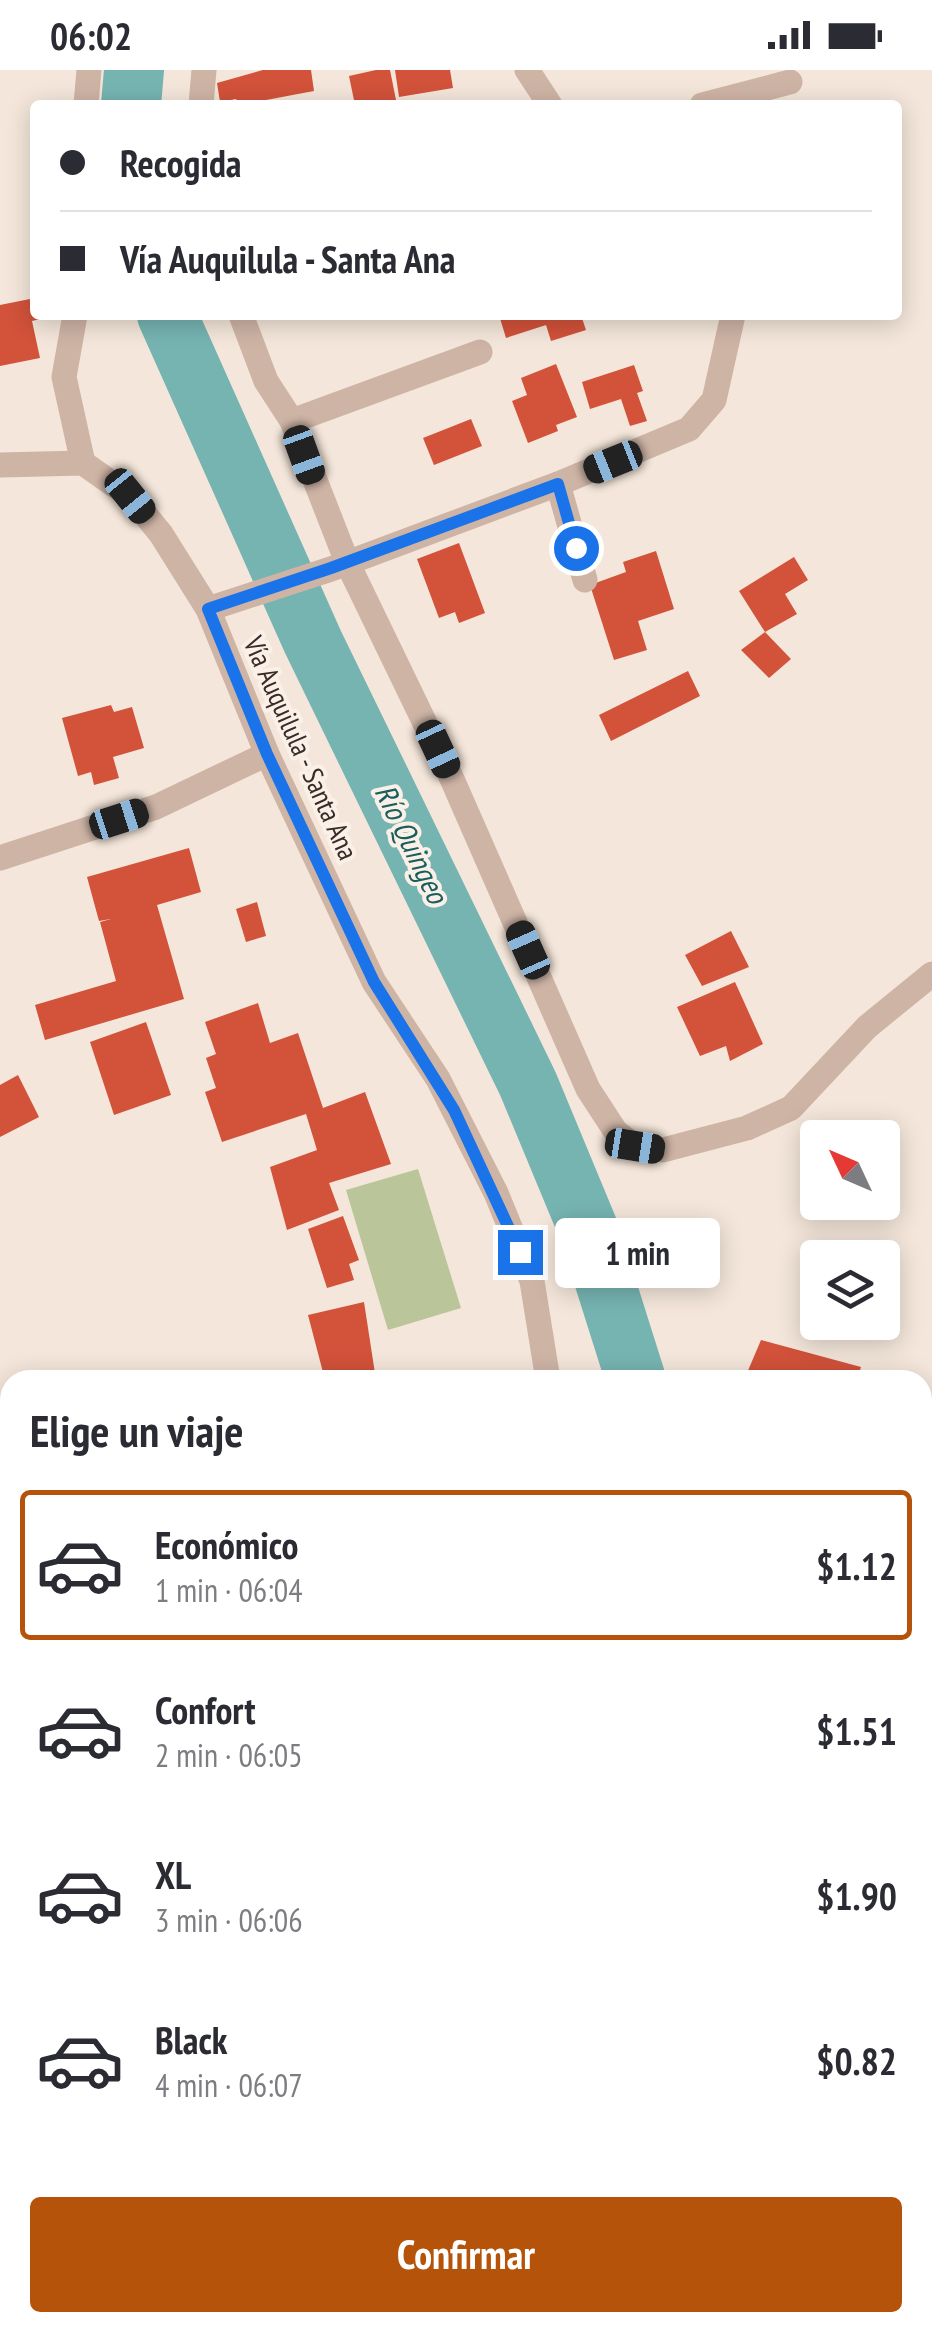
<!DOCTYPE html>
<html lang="es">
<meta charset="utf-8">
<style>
:root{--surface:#fff;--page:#f2f2f3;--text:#2b2b33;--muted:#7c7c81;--line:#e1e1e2;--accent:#b45309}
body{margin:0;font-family:"PT Sans Narrow",sans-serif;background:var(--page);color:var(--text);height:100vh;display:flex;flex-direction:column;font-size:38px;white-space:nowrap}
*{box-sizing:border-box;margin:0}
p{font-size:32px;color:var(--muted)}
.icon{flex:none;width:55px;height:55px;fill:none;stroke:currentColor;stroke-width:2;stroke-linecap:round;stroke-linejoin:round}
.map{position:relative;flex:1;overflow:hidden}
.panel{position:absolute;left:0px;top:1300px;width:932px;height:962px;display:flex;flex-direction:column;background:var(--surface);border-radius:30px 30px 0 0;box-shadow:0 5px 25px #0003}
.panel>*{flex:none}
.top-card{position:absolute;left:30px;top:30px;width:872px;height:220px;border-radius:10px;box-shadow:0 5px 25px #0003;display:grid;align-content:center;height:220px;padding:0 30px;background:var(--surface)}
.needle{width:65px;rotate:314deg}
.fabs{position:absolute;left:800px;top:1050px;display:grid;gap:20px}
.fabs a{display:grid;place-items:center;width:100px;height:100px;border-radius:10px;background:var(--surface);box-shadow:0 5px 25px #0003;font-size:50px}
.end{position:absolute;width:45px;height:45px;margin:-22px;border:12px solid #1a73e8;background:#fff;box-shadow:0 0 0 5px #fff}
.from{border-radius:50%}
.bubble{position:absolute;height:70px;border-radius:10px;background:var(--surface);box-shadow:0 5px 25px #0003;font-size:32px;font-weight:600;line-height:70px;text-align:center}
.car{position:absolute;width:30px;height:60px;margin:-30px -15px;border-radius:12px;box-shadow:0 0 8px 2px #0007;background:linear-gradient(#222 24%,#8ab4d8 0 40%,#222 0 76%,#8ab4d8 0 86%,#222 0)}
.top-card b{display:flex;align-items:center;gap:35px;height:95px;font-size:38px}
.top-card b+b{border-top:2px solid var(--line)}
.top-card i{width:25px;height:25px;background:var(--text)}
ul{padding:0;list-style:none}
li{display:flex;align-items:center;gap:30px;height:150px;margin:0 20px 15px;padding:0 10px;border:5px solid transparent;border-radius:10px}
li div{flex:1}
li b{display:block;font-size:38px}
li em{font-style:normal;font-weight:600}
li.current{border-color:var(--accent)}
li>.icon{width:90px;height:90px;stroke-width:1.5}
h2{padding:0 30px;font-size:45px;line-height:120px}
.cta{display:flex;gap:20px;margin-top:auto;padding:20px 30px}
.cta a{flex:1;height:115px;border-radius:10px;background:var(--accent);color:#fff;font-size:40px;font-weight:600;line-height:115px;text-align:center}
.status{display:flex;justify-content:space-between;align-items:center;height:70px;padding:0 50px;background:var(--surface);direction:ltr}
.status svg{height:28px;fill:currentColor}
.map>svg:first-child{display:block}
.green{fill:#bac599}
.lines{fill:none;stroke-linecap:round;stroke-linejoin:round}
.river{stroke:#76b4b2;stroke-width:60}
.building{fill:#d2523a}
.minor{stroke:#ceb4a5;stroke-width:25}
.route{stroke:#1a73e8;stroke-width:12}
.labels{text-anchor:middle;stroke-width:8;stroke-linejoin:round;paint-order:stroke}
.street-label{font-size:28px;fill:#392b27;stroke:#fbf0e7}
.water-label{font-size:30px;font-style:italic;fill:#185f5d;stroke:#fbf0e7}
</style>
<div class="status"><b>06:02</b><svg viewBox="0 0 49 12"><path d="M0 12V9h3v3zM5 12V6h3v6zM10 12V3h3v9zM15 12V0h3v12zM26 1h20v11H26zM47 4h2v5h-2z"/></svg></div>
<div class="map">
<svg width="932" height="2261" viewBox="0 0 932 2261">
<rect width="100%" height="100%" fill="#f4e6da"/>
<polygon class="green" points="418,1099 461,1238 388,1260 346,1120"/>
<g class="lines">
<g class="river">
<polyline points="131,35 134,0"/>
<polyline points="167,245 313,572 528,1014 589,1161 636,1310"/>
<polyline points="508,2261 512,2252"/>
</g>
</g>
<g class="building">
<polygon points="263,0 311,0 314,21 240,35 236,29 220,32 217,13"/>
<polygon points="376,0 390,0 397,35 355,35 349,6"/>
<polygon points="395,0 450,0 453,18 399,27"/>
<polygon points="35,228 35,245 53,246 32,251 40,288 0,296 0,235"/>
<polygon points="499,245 581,245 586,260 551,271 546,255 506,268"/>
<polygon points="556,294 577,347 556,355 558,361 528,373 512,331 527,325 521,308"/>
<polygon points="634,295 643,321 637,323 647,351 630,356 621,329 590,339 582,312"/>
<polygon points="471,349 482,376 434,395 423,368"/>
<polygon points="459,473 485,543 459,553 455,542 439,548 417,489"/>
<polygon points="656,481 674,539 638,551 647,580 614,590 590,515 626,502 623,492"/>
<polygon points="794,487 808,510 785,524 797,544 765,562 739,521"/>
<polygon points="765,562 791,589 769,608 741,580"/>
<polygon points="688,601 700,626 611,671 599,645"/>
<polygon points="111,635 114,642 132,637 144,678 113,687 119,708 94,715 91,702 78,706 62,648"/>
<polygon points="189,778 201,822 157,835 184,929 45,970 35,935 116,911 100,852 111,849 99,851 87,807"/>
<polygon points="257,832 266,866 246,872 236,839"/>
<polygon points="731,861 749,897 702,916 685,885"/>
<polygon points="735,912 763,974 730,991 726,976 700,986 677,937"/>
<polygon points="258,933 270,973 298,963 323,1038 365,1022 391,1094 329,1113 339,1140 287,1160 270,1097 317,1080 306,1044 222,1072 205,1022 216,1018 206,988 216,984 205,952"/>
<polygon points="146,952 171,1025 114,1045 90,972"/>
<polygon points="18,1005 39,1047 0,1067 0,1015"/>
<polygon points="343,1146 359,1190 349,1194 354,1210 327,1218 308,1159"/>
<polygon points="364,1232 376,1310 325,1310 308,1245"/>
<polygon points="761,1270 861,1297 857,1310 744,1310"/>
<polygon points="0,1601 10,1602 2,1680 0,1680"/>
<polygon points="0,2022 10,2023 10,2053 0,2052"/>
</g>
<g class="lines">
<g class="minor">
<polyline points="527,0 550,35"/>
<polyline points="86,35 89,0"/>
<polyline points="201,35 204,0"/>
<polyline points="702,35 790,12"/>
<polyline points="75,245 64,307 83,393"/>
<polyline points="241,245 266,311 292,351 347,492 452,709 588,1019 616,1062 635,1076 663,1080 747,1058 791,1038 867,957 932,904"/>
<polyline points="292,351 480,282"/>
<polyline points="0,395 83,393 130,426 161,464 208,539 267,684 374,912 438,1009 496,1123 532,1211 548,1310"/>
<polyline points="558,414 585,510"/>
<polyline points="208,539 331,499 558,414 689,359 714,330 733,245"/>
<polyline points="0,788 156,737 267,684"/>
<polyline points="0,1771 10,1767"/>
<polyline points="417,2261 419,2252"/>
</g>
</g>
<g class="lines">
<polyline class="route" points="520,1182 454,1040 374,912 267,684 208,539 331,498 558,414 576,478"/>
</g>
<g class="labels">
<g class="street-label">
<text transform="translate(301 678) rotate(66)" y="10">Vía Auquilula - Santa Ana</text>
</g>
<g class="water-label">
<text transform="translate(411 774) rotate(64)" y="10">Río Quingeo</text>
</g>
</g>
</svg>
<div class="fabs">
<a><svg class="needle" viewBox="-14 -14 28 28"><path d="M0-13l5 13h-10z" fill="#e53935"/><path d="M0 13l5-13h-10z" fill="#7c7c81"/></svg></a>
<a><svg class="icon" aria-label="layers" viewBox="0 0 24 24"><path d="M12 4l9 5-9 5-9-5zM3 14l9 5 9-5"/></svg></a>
</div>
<i class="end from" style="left:576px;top:478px"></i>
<i class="end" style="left:520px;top:1182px"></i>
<div class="bubble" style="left:555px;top:1148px;width:165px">1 min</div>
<i class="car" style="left:304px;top:385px;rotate:160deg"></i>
<i class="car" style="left:613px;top:392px;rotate:248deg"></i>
<i class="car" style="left:130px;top:426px;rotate:141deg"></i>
<i class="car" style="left:438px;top:679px;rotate:155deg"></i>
<i class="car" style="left:119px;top:749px;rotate:72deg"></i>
<i class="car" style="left:528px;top:880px;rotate:336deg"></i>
<i class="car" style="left:635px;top:1076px;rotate:99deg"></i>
<div class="top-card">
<b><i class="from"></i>Recogida</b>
<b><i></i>Vía Auquilula - Santa Ana</b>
</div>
<section class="panel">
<h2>Elige un viaje</h2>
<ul>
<li class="current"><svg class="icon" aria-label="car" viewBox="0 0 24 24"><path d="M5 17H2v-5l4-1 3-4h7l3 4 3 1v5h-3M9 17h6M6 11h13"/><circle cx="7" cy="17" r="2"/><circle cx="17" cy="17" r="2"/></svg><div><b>Económico</b><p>1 min · 06:04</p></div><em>$1.12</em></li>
<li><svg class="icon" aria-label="car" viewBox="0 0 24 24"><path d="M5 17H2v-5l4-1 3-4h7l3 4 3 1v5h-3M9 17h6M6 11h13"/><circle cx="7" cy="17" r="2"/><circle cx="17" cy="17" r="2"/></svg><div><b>Confort</b><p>2 min · 06:05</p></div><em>$1.51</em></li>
<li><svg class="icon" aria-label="car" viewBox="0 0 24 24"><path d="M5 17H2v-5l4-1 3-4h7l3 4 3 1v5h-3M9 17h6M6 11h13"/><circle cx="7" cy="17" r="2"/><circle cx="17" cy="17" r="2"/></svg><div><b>XL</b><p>3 min · 06:06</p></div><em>$1.90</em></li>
<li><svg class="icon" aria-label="car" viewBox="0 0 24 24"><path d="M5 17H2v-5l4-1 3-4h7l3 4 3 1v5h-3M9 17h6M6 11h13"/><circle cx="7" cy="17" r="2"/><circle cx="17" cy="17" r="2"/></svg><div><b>Black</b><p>4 min · 06:07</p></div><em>$0.82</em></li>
</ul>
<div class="cta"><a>Confirmar</a></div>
</section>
</div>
